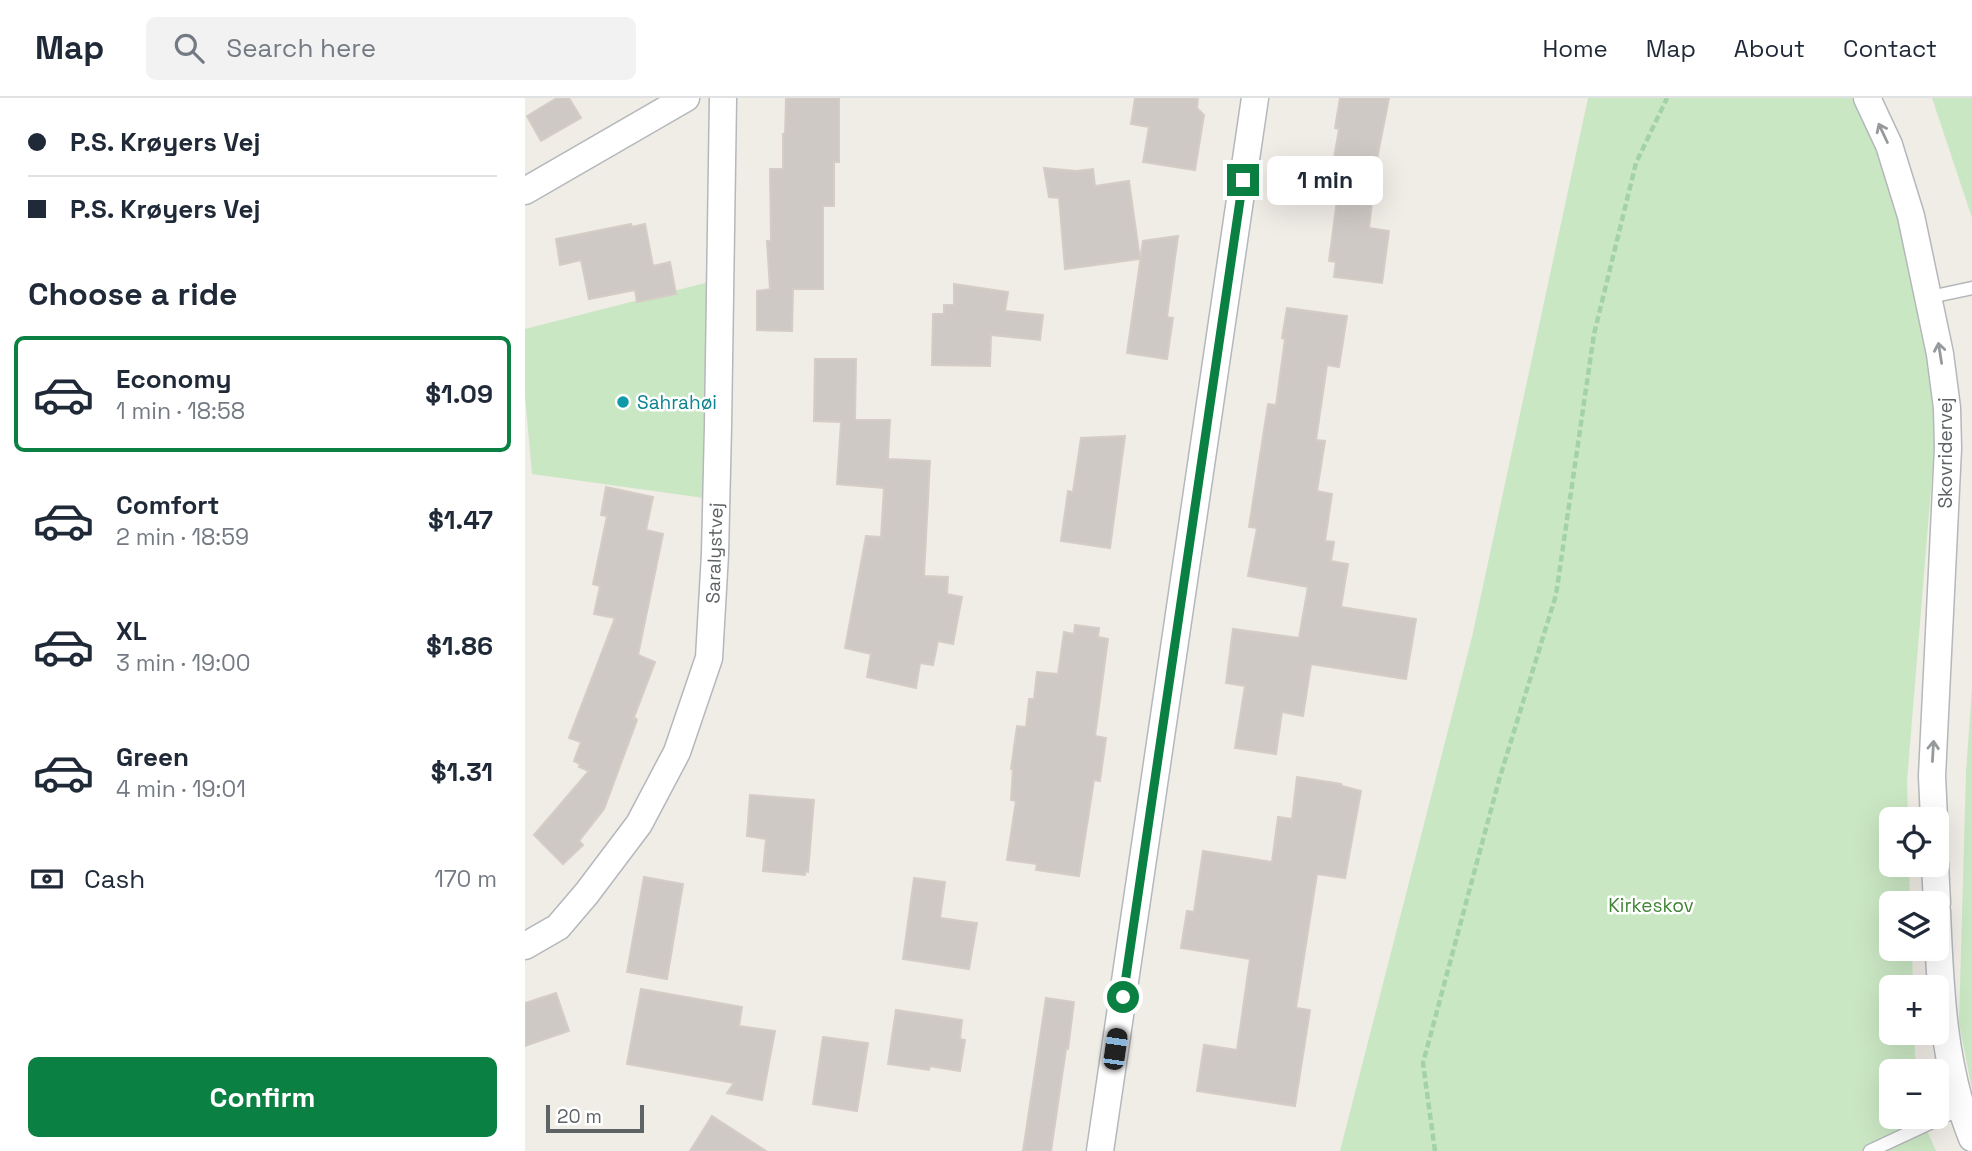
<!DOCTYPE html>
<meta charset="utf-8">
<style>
:root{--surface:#fff;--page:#f2f2f3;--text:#1f2937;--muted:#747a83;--line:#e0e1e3;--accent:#0b8043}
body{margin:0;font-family:"Space Grotesk",sans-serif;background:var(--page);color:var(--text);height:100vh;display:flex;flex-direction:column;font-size:26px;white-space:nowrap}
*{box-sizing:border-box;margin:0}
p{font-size:23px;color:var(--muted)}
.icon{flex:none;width:38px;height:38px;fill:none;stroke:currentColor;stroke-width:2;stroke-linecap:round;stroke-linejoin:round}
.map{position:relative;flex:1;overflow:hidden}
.panel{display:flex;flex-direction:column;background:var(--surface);width:525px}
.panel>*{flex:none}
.guide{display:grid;align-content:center;height:154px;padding:0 28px;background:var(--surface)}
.buttons{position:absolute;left:1354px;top:709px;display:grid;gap:14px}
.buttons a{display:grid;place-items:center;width:70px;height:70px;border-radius:10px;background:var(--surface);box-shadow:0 7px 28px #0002;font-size:35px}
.scale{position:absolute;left:21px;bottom:18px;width:98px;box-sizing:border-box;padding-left:7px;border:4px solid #5e6366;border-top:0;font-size:19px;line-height:24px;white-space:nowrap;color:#5e6366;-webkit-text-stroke:5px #fff;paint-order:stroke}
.end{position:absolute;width:32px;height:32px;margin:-16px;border:9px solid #0b8043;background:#fff;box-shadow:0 0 0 4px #fff}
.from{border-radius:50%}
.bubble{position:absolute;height:49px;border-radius:10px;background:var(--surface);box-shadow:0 7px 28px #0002;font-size:23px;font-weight:700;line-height:49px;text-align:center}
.car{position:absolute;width:21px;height:42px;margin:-21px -10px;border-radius:9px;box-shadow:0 0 5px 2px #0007;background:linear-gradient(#222 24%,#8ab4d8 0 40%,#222 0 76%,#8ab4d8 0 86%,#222 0)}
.guide b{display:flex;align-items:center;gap:24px;height:66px;font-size:26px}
.guide b+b{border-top:2px solid var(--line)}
.guide i{width:18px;height:18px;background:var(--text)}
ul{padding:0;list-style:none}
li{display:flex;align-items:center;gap:21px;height:116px;margin:0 14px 10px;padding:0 14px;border:4px solid transparent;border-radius:10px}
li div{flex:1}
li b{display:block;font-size:26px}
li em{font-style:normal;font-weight:700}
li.on{border-color:var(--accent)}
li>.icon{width:63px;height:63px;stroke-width:1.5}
h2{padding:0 28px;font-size:32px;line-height:84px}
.pay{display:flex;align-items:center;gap:18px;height:77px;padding:0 28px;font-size:26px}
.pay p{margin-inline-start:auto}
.button{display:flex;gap:14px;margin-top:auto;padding:14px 28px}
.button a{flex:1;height:80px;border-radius:10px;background:var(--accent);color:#fff;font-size:28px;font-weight:700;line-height:80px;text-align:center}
header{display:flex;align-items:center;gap:42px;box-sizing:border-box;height:98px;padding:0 35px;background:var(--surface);border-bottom:2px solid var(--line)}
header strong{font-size:33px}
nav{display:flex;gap:38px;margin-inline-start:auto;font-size:24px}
.search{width:490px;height:63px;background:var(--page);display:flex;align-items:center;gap:18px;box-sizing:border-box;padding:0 24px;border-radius:10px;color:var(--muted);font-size:26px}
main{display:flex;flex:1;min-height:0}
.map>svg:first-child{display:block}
.green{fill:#cae7c3}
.building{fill:#cec9c5;stroke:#d5cdc5;stroke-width:2}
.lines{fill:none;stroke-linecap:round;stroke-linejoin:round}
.service-casing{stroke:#b4b8bb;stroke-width:15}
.minor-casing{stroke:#b4b8bb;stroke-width:29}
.path{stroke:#a3d2a6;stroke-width:4.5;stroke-dasharray:7 3.5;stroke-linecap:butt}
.service{stroke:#fff;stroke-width:12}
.minor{stroke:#fff;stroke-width:26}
.oneway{stroke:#969a9c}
.route{stroke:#0b8043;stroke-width:9}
.culture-dot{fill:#0f9aa8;stroke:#fff;stroke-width:2.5}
.labels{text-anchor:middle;stroke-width:5;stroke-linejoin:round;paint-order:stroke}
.culture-label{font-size:19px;fill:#0d838f;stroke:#fff;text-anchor:start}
.street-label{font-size:19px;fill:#5e6366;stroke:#fff}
.park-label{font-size:19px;fill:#418536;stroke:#fff}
</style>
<header>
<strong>Map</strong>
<div class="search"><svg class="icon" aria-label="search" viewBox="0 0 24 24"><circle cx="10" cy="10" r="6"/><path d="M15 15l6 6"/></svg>Search here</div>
<nav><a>Home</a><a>Map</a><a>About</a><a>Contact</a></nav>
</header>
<main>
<section class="panel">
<div class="guide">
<b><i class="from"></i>P.S. Krøyers Vej</b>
<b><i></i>P.S. Krøyers Vej</b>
</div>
<h2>Choose a ride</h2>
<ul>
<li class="on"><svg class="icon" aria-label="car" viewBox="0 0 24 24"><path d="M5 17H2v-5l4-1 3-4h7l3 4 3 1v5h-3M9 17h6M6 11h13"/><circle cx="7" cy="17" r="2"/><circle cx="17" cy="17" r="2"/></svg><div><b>Economy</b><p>1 min · 18:58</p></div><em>$1.09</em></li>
<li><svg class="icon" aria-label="car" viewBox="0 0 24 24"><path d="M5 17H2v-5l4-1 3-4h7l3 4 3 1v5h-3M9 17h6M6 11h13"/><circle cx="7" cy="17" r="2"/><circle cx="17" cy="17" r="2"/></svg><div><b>Comfort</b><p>2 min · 18:59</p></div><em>$1.47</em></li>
<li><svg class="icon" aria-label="car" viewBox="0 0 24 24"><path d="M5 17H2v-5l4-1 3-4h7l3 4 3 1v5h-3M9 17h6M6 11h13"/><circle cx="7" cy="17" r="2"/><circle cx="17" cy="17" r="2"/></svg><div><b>XL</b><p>3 min · 19:00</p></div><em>$1.86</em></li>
<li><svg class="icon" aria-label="car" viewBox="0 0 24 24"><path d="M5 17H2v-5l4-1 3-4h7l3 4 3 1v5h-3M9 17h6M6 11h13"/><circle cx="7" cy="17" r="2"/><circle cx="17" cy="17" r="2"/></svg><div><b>Green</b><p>4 min · 19:01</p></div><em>$1.31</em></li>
</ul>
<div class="pay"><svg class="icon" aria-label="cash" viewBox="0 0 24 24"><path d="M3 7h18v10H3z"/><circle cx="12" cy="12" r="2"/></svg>Cash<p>170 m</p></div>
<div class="button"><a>Confirm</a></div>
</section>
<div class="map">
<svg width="1447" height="1053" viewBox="0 0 1447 1053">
<rect width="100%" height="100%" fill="#f0ece6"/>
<g class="green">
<polygon points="1063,0 1327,0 1353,57 1373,121 1406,261 1411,330 1382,683 1383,721 1367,721 1367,766 1384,767 1385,805 1367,805 1367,850 1387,851 1388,889 1367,889 1367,934 1389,935 1391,973 1367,973 1367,1018 1396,1019 1411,1053 815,1053 947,539"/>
<polygon points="1407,0 1447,0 1447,120"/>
<polygon points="184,184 179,400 7,376 0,298 0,231"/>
<polygon points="1447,590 1447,991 1434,925 1441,674"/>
</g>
<g class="building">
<polygon points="32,0 44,0 56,20 16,43 2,18"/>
<polygon points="261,0 314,0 314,64 309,64 309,108 298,108 298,191 268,191 267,233 232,232 232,193 247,191 245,191 242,143 246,143 245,71 258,71 258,36 260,36"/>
<polygon points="610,0 673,0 672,10 679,17 670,72 618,64 624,29 606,26"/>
<polygon points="815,0 864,0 852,61 844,130 864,133 857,185 809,179 811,164 804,163 812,102 802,101 814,31 810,30"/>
<polygon points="519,70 551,73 568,71 570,88 604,83 615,161 540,171 534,100 524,99"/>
<polygon points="106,126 107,129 120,126 128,168 145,164 151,196 112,204 110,192 64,201 56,162 35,167 31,141"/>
<polygon points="653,138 642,219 648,220 642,261 602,255 618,143"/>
<polygon points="429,186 483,194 480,213 518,217 515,242 466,237 465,268 407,267 408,216 419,216 419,207 429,207"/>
<polygon points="762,210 822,218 814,269 802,267 791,342 800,343 792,393 807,396 800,443 809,444 806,463 823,466 816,509 891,521 881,581 786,566 778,618 757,614 751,656 710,650 720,588 701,585 708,531 774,540 783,489 723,478 732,430 724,429 743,306 751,307 760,241 757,240"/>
<polygon points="290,261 331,261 330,322 365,322 363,361 405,363 399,478 423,479 422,496 437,499 428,546 413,543 408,567 395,565 391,590 342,579 346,556 320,550 341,438 356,439 359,390 312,386 316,324 289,323"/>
<polygon points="600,338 585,450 536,443 543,393 548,394 556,340"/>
<polygon points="81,389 128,399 121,432 138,436 113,557 130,564 108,622 110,620 112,622 79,711 54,743 58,747 38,766 9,737 64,673 54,669 55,666 49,663 56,644 44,640 90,520 69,516 75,488 68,486 82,418 76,417"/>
<polygon points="550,527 574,530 573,539 583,541 570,638 581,640 575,683 569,682 554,778 511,772 512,766 482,762 491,703 486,702 488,671 486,671 492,628 501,629 504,601 509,601 512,574 533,576 539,534 549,536"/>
<polygon points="772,679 816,686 817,688 836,693 820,780 792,776 771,910 785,912 770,1008 672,993 679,947 712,952 725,861 656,850 662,813 669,814 678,753 747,764 753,719 767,721"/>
<polygon points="225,697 289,702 283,774 280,773 280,777 238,773 241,741 222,738"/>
<polygon points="119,779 158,786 142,881 102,874"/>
<polygon points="389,780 420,784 415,820 452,825 444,871 378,861"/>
<polygon points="116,891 217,909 214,928 250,933 237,1002 202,995 209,985 102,966"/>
<polygon points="31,895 44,933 0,948 0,905"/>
<polygon points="521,900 549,904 543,951 541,951 526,1053 498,1053"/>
<polygon points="371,912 437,922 435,941 440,942 435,973 405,968 404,972 363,966"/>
<polygon points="298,939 343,945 332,1013 288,1006"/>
<polygon points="187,1018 241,1053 165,1053"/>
</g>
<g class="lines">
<defs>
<g id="service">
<polyline points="1405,199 1447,190"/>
<polyline points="1345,1053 1435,1011"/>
</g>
<g id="minor">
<polyline points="1342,0 1364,47 1386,118 1415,256 1422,310 1423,350 1407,678 1409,721"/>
<polyline points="0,93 161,0"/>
<polyline points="1410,766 1412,805"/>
<path d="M1412,813C1415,889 1418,969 1447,1040"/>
<polyline points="0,848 33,829 62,795 114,726 152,654 184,560 190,456 193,328 198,0"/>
<polyline points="575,1053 730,0"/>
</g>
</defs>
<use href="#service" class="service-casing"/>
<use href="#minor" class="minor-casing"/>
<polyline class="path" points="910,1053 898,965 974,682 1031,497 1069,236 1111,65 1142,0"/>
<use href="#service" class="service"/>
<use href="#minor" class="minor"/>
</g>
<defs><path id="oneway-shaft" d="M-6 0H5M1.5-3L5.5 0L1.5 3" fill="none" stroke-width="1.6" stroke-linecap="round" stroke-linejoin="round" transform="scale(1.75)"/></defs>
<g class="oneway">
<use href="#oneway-shaft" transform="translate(1358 35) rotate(-115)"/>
<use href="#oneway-shaft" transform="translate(1415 255) rotate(-99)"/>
<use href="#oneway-shaft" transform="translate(1408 653) rotate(-87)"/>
</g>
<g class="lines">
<polyline class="route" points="598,899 718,82"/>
</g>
<circle class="culture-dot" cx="98" cy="304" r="7"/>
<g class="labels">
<g class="culture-label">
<text x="112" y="311">Sahrahøi</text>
</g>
<g class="street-label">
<text transform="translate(1420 355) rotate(-90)" y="7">Skovridervej</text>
<text transform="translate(189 455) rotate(-88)" y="7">Saralystvej</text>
</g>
<g class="park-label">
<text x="1126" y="814">Kirkeskov</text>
</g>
</g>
</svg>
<div class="buttons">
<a><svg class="icon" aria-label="locate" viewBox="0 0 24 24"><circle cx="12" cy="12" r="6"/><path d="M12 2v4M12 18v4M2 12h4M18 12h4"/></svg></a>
<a><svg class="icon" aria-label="layers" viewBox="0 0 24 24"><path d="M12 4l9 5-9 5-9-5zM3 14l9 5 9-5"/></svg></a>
<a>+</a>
<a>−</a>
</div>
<div class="scale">20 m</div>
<i class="end from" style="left:598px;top:899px"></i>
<i class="end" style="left:718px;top:82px"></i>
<div class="bubble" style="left:742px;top:58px;width:116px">1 min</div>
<i class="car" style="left:590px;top:951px;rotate:8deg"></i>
</div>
</main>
